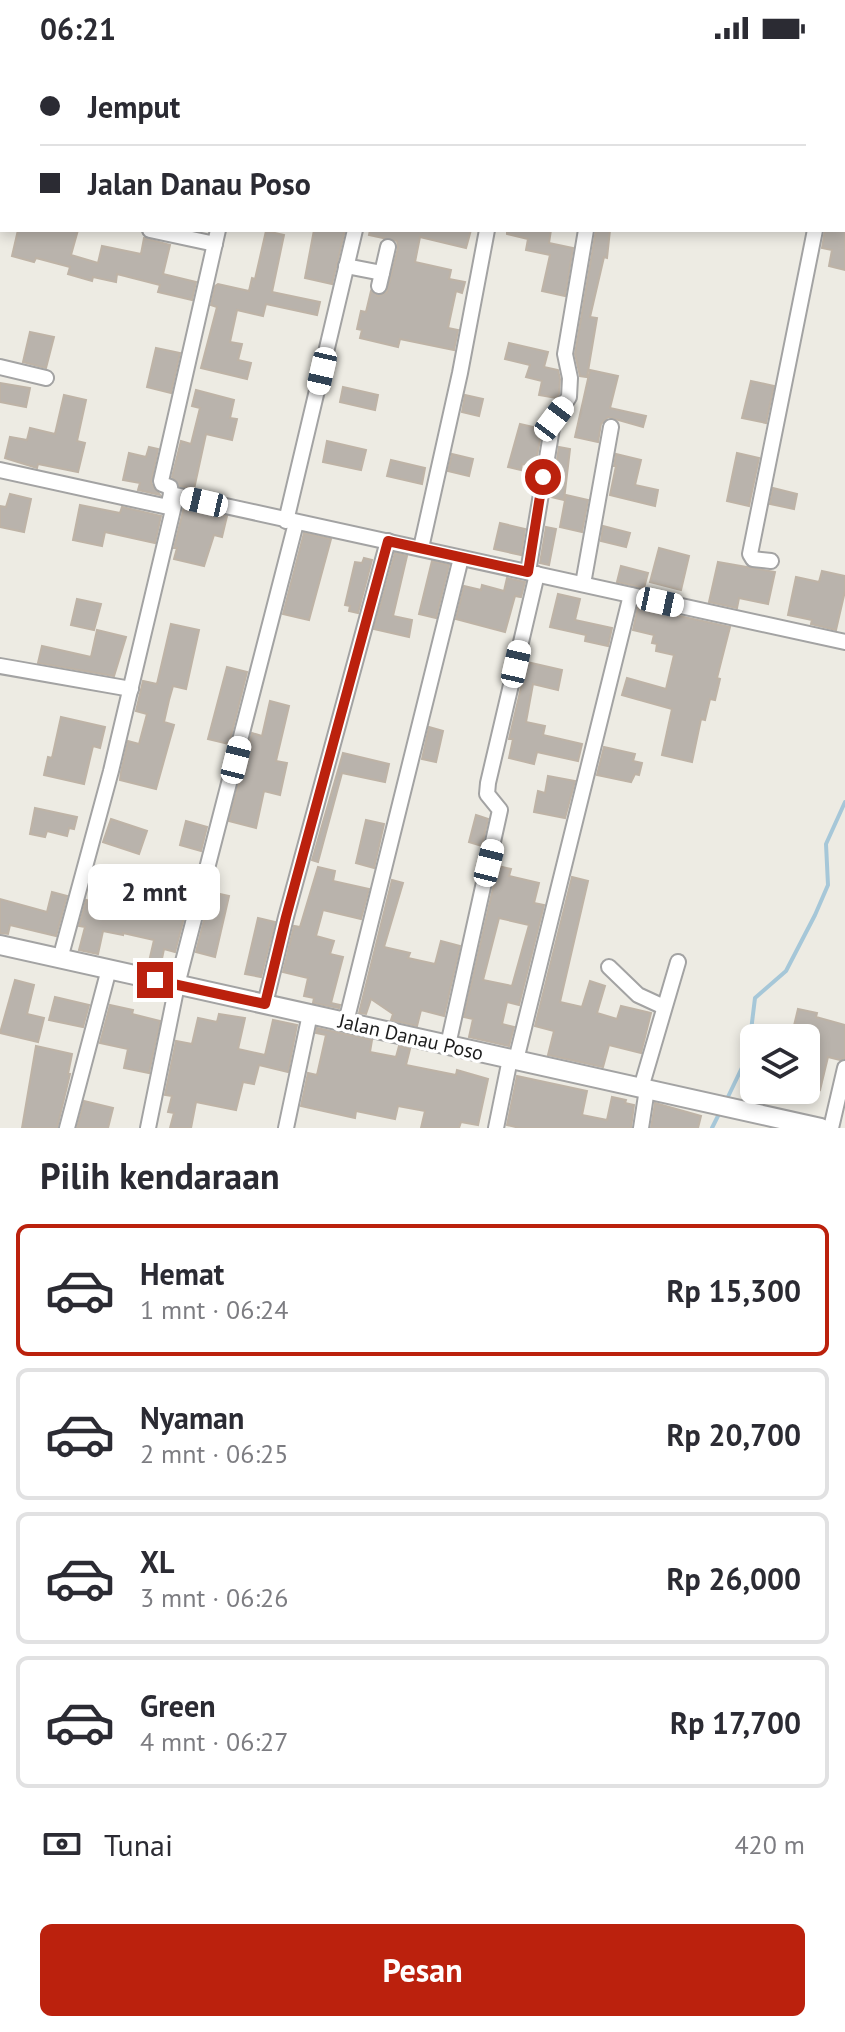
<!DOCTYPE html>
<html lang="id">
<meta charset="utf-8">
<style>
:root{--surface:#fff;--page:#f7f7f7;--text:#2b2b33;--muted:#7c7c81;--line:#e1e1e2;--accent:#bb210d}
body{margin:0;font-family:"PT Sans",sans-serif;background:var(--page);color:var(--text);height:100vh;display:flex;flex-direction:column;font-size:30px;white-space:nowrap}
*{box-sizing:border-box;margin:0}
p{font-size:26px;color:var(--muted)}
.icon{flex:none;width:44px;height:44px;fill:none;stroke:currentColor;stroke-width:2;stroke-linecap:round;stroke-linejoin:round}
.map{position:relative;height:1072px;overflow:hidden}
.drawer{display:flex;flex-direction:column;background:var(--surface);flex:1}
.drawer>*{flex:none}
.top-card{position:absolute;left:0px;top:0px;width:846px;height:176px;box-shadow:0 4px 12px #0003;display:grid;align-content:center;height:176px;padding:0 40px;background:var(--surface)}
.buttons{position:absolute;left:740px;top:968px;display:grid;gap:16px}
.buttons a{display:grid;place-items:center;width:80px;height:80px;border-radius:12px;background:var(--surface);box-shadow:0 4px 12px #0003;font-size:40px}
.end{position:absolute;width:36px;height:36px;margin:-18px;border:10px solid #bb210d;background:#fff;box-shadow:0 0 0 4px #fff}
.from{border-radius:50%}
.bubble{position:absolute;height:56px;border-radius:12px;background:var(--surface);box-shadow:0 4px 12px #0003;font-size:26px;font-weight:700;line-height:56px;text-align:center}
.car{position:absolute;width:24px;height:48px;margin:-24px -12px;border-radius:10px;box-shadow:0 0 6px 2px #0007;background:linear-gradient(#fff 24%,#345 0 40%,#fff 0 76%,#345 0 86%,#fff 0)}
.top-card b{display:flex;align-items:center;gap:28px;height:76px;font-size:30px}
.top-card b+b{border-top:2px solid var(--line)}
.top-card i{width:20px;height:20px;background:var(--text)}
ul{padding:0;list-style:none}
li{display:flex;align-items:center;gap:24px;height:132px;margin:0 16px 12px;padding:0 24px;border:4px solid var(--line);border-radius:12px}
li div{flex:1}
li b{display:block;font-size:30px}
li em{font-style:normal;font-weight:700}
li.on{border-color:var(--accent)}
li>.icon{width:72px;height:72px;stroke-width:1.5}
h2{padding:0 40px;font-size:36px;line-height:96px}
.pay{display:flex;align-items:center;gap:20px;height:88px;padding:0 40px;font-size:30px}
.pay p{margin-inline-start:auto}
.button{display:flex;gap:16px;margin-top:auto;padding:16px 40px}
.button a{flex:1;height:92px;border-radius:12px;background:var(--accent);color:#fff;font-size:32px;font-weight:700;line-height:92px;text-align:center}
.status{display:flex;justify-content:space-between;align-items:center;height:56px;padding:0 40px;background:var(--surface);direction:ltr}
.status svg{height:22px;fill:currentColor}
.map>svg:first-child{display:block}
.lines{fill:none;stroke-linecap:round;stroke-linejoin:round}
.stream{stroke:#a6c7d8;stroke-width:4}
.building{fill:#b9b3ac;stroke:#beb3a6;stroke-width:2;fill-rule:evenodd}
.minor-casing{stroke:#a3a3a3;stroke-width:18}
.tertiary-casing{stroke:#a3a3a3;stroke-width:22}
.minor{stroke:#fff;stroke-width:14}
.tertiary{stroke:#fff;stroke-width:18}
.route{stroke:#bb210d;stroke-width:10}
.labels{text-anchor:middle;stroke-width:7;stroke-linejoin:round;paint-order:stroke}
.street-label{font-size:20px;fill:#1c1c1c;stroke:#fff}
</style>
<div class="status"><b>06:21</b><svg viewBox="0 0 49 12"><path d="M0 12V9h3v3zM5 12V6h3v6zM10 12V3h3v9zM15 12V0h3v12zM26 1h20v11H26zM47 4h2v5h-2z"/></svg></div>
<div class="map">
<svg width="845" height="1072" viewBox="0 0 845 1072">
<rect width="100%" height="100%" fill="#edebe3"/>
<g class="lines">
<g class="stream">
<polyline points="726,1045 748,999 755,942 786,915 815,859 828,829 826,788 845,746"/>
<polyline points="712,1072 720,1056"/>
</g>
</g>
<g class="building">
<polygon points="18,174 78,174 71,199 98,207 102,190 141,198 144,182 170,189 163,218 196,226 192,244 158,236 160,229 117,218 116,226 93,221 92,225 68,218 70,211 36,202 34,206 12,200"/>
<polygon points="314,174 345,174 332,228 305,222"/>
<polygon points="370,174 471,174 466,192 420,181 415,206 451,214 449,223 465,226 462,237 456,235 448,272 458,274 454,294 400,283 398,291 360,282 362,274 357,273 361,255 366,256 371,235 378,240 387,236 398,192 397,185 369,179"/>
<polygon points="507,174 551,174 549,187 573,192 565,240 542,235 550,199 526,194 528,183 507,178"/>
<polygon points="596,174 610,174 607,202 604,201 590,261 597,262 587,321 580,320 575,298"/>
<polygon points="825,174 845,174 845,214 829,210 832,194 822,192"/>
<polygon points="266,175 284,179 272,236 320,246 317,259 266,248 263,260 237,254 230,286 242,288 238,304 251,307 247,323 201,312 217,251 211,249 215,230 218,228 249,235 252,222 255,223"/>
<polygon points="30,276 54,281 46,312 23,306"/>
<polygon points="509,287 548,296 544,311 558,314 560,323 559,338 556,342 539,339 542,325 526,321 530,309 505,303"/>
<polygon points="156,292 180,297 171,337 147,331"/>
<polygon points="590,314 618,320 610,352 646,360 643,371 608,361 601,368 598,386 575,381"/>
<polygon points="751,325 774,330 766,367 742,362"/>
<polygon points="0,327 30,332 26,351 0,346"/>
<polygon points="343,331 378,339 375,354 340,346"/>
<polygon points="196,334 234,344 230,362 237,363 232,384 206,378 194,433 180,430 172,421 181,385 191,388 200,352 192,350"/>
<polygon points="64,339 86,344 77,385 85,387 78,416 38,408 37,412 5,402 10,381 27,384 30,372 55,378"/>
<polygon points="465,339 483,343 479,360 462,356"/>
<polygon points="520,368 542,373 535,411 522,408 521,414 508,411"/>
<polygon points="327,385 366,394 361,414 323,406"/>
<polygon points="149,391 158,393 151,427 160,439 138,434 140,427 123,424 129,397 146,401"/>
<polygon points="559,391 570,393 564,444 551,441"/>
<polygon points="737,397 759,402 749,450 727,445"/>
<polygon points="452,398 473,403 469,420 448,415"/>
<polygon points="616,398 641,404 635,429 658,434 655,450 610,439 616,410 614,410"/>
<polygon points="391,404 425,412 422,428 387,420"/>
<polygon points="773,432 797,438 794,453 770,448"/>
<polygon points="10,438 31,443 24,476 0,471 0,450 6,451"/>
<polygon points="566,439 588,444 582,476 560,471"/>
<polygon points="80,449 120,457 122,451 161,460 155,487 105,476 102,490 73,484"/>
<polygon points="184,451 227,460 222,481 214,479 204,510 174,503 177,492 174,492"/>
<polygon points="500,467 525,473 521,499 494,493"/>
<polygon points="603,470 630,477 626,491 601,485"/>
<polygon points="546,471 556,473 549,509 540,507"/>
<polygon points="304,477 331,483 309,564 283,558"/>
<polygon points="659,492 689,500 681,534 650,526"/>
<polygon points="395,497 407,500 393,560 412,564 409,581 374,573"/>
<polygon points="364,502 372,504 358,557 349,555 350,550 345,549 355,506 362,507"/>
<polygon points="432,505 449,509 436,562 419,558"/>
<polygon points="718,506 775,516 768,548 739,542 737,552 709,546"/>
<polygon points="621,510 648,517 644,532 617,526"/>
<polygon points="822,515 845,520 845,535 836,574 811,568 812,564 788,559 796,521 819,526"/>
<polygon points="507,522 525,526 521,541 515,540 505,576 456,563 464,530 481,534 482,529 504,535"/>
<polygon points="558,538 580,543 575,564 612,572 608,590 585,585 586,579 550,571"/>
<polygon points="77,543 101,548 94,574 71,569"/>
<polygon points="638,551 730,571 717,622 720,623 715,644 710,643 705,664 701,663 692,706 662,699 672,653 622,639 627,622 666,633 674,599 656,595 657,588 652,587 654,579 633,574"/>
<polygon points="171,568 199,574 186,633 173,630 169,644 164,666 174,669 156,733 120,724 121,716 128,685 139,688 147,658 136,655 143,625 157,628"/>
<polygon points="97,574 126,581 114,620 38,607 42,590 91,601"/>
<polygon points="527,606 562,614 558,634 533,628 526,666 545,670 543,679 582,688 578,705 537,696 534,708 509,702 513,683 509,683"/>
<polygon points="227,611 247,616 229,688 208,683"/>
<polygon points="270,645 289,650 276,705 287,707 280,739 264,735 256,772 229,765 252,677 262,680"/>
<polygon points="61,661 105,671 100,692 93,690 84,728 44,719 48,701 52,702"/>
<polygon points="429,671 443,675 436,706 422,703"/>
<polygon points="604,691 635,698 633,705 642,707 639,719 635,718 631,726 597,719"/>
<polygon points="343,697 389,708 385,726 342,717 318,806 312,804"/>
<polygon points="548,720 575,725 565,762 534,756 538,735 545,737"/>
<polygon points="35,752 77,761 74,773 69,772 67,780 47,775 45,781 30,778"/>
<polygon points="476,759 488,763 482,790 469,786"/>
<polygon points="111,763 147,775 139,798 103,786"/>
<polygon points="366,764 384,768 374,812 356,807"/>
<polygon points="186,765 207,771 201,795 180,789"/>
<path d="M498,810L511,813L509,820L539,827L534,847L544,849L519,949L507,946L502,968L514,971L509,990L469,981L473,963L464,961ZM499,862L529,869L512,930L483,924Z"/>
<polygon points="318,811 335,815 333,825 369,833 361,863 323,854 316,880 334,885 330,898 343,901 331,947 340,949 339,952 313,947 314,942 304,940 308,922 283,916 294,870 300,871"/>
<polygon points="120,814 164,825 158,852 185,858 175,896 164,893 160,912 148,910 154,884 123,877 123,879 103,875 98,898 79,894 85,871 79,870 86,844 91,845 94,832 99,833 103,816 119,820"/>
<polygon points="572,821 588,825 560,946 582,951 590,925 605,930 597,957 617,963 621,950 651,957 641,997 609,989 603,1011 548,999 554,975 535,970"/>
<polygon points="392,824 403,827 384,891 410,897 408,902 435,908 441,885 460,890 444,960 421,954 417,970 391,964 393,958 371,943 366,958 359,957"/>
<polygon points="52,836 67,840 56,880 10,869 8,878 0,877 0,843 47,856"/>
<polygon points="211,836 229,840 215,901 196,896"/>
<polygon points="258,862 275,866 261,921 245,918"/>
<polygon points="15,924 34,929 27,958 44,962 38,986 0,977"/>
<polygon points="55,941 89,949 83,971 49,964"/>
<polygon points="110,949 133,954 132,958 160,965 149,1017 124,1012 128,993 100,987"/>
<polygon points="798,953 817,957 816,961 845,969 845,1002 840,1004 828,1001 820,1034 806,1031 810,1003 806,1002 806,982 791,982"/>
<polygon points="219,958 245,962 238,993 265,999 273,964 297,969 288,1016 259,1009 254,1028 243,1026 236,1054 196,1046 191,1072 170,1072 174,1057 168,1056 172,1040 165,1039 176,985 192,988 198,962 217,966"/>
<polygon points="317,972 372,984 370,996 396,1001 399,990 410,993 406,1009 456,1019 457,1014 488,1023 478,1069 461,1066 459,1072 421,1072 425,1055 398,1050 395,1063 356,1055 355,1062 301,1050 308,1017 317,1019 326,979 316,977"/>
<polygon points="36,990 72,998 68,1018 70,1018 57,1072 22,1072"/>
<polygon points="517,1020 587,1035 582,1059 607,1064 612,1041 626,1044 625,1047 634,1049 631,1072 520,1072 507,1069"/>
<polygon points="84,1045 113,1052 108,1072 77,1072"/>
<polygon points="655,1047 701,1060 698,1072 651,1072"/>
</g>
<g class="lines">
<defs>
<g id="minor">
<polyline points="221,0 230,2"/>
<polyline points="10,2 10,0"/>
<polyline points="327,2 328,0"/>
<polyline points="427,2 428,0"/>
<polyline points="583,2 584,0"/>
<polyline points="654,2 654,0"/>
<polyline points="841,2 841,0"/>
<polyline points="0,32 2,32"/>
<polyline points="0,78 2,79"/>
<polyline points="844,139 845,140"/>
<polyline points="0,141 2,141"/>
<polyline points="150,174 215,188"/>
<polyline points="346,210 382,217"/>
<polyline points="379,230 388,191"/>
<polyline points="0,311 46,322"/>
<polyline points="0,414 168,451 171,438 845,586"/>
<polyline points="171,438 170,431 162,428 161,425 218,174"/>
<polyline points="286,465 355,174"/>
<polyline points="421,492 460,317 487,174"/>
<polyline points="771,505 753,503 750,498 815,174"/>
<polyline points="528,516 552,372 554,363 569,341 570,322 565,298 586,174"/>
<polyline points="583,528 611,371"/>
<polyline points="0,610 131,633"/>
<polyline points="60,903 111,715 176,441"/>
<polyline points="609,911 638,939 664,951"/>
<polyline points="265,948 286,861 388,485"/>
<polyline points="346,966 461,502"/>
<polyline points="448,989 500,754 487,738 488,727 537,518"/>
<polyline points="516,1004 631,539"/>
<polyline points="641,1032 678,906"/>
<polyline points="67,1072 109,913"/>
<polyline points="148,1072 177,929 296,467"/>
<polyline points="286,1072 310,958"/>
<polyline points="496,1072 510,1003"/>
<polyline points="641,1072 647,1033"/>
<polyline points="831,1072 845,1012"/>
</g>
<polyline id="tertiary" points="0,889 821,1072"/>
</defs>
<use href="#minor" class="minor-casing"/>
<use href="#tertiary" class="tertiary-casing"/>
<use href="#minor" class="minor"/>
<use href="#tertiary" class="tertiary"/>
</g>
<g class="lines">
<polyline class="route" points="155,924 265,948 286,861 388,485 528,516 543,421"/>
</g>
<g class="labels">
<g class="street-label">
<text transform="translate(411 981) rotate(13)" y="7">Jalan Danau Poso</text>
</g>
</g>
</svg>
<div class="buttons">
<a><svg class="icon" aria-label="layers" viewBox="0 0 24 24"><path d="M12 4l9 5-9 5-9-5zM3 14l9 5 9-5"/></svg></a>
</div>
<i class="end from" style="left:543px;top:421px"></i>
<i class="end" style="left:155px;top:924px"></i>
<div class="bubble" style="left:88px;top:808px;width:132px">2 mnt</div>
<i class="car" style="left:322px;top:315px;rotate:193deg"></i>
<i class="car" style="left:554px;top:363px;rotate:37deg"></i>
<i class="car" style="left:204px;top:446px;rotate:283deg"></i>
<i class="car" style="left:660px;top:546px;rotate:102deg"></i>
<i class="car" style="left:516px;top:608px;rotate:13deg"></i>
<i class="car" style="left:236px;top:704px;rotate:14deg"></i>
<i class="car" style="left:489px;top:807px;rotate:14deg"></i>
<div class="top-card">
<b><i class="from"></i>Jemput</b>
<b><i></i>Jalan Danau Poso</b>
</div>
</div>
<section class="drawer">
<h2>Pilih kendaraan</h2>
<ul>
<li class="on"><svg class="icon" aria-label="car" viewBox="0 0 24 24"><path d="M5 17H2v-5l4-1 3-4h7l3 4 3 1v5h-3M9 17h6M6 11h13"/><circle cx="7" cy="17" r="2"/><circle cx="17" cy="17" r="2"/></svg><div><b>Hemat</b><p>1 mnt · 06:24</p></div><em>Rp 15,300</em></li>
<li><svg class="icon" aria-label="car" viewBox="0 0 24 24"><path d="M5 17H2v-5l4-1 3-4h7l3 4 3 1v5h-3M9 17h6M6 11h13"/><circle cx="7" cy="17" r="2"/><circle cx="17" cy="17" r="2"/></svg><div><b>Nyaman</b><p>2 mnt · 06:25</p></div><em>Rp 20,700</em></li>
<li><svg class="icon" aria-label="car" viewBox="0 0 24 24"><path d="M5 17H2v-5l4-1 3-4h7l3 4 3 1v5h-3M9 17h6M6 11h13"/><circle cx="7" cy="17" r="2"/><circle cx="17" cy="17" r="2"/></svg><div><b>XL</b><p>3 mnt · 06:26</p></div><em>Rp 26,000</em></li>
<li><svg class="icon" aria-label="car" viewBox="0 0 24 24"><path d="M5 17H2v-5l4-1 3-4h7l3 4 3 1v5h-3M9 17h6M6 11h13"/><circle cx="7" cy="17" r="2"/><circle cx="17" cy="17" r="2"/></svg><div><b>Green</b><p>4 mnt · 06:27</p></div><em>Rp 17,700</em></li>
</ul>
<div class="pay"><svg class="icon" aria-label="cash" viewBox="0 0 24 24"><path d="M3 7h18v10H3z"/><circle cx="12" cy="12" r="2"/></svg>Tunai<p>420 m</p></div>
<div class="button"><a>Pesan</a></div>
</section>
